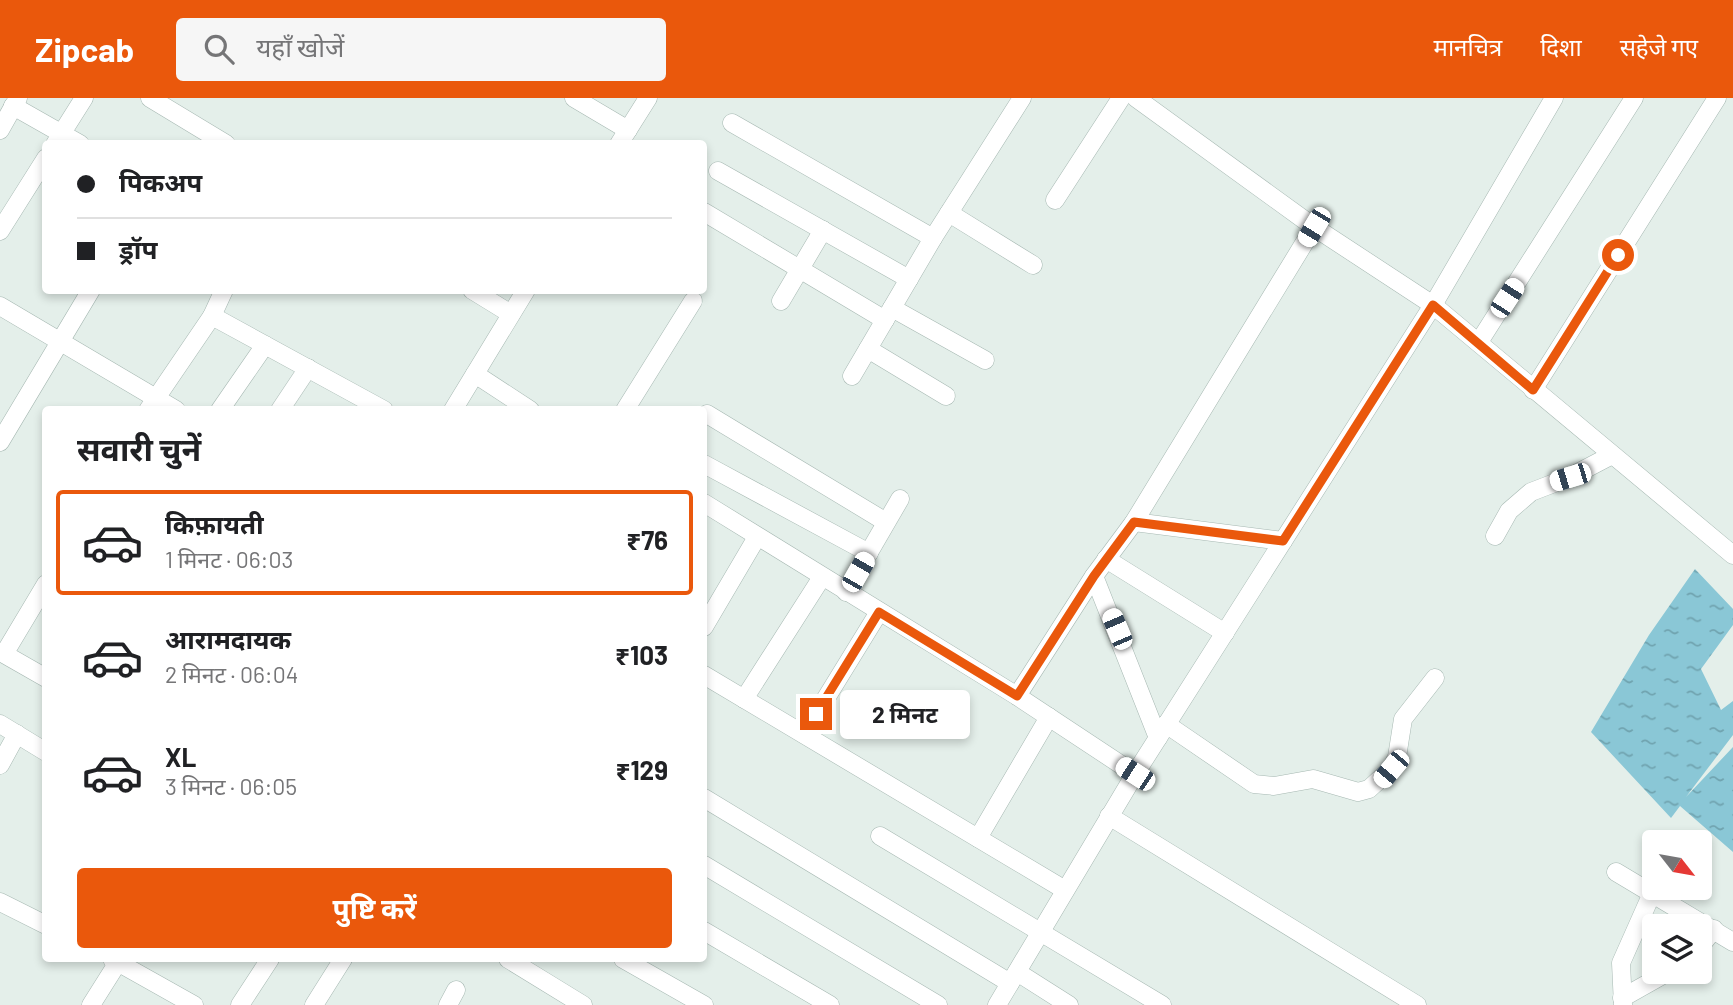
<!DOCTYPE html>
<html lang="hi">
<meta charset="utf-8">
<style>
:root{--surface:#fff;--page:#f6f6f6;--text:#202124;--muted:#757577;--line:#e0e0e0;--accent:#ea580c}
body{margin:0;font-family:Barlow,"Noto Sans Devanagari",sans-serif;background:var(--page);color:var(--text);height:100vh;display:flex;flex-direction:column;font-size:26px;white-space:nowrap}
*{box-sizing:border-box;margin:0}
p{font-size:23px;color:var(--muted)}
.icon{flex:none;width:38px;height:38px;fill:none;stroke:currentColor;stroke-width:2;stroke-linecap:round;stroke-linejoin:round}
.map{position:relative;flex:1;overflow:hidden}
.drawer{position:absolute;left:42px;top:308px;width:665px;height:556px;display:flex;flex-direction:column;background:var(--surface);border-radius:7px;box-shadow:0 4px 10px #0003}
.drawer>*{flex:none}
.hud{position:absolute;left:42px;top:42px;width:665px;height:154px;border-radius:7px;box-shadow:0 4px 10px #0003;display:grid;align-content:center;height:154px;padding:0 35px;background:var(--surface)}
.needle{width:46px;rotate:121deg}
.fabs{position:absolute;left:1642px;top:732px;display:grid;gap:14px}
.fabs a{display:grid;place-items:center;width:70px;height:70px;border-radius:7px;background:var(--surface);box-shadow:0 4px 10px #0003;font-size:35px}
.end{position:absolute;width:32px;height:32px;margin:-16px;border:9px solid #ea580c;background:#fff;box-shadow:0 0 0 4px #fff}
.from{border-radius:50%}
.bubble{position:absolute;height:49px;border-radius:7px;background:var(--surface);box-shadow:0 4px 10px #0003;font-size:23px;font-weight:700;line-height:49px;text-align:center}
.car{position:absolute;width:21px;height:42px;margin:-21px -10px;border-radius:9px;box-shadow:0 0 5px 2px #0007;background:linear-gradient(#fff 24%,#345 0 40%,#fff 0 76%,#345 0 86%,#fff 0)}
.hud b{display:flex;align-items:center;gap:24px;height:66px;font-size:26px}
.hud b+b{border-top:2px solid var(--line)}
.hud i{width:18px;height:18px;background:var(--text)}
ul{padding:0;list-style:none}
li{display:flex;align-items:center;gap:21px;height:105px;margin:0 14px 10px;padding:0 21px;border:4px solid transparent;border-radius:7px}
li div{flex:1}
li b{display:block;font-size:26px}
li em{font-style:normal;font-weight:700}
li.on{border-color:var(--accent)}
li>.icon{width:63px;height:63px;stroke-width:1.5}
h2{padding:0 35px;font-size:32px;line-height:84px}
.cta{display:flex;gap:14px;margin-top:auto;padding:14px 35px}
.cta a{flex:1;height:80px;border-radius:7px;background:var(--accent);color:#fff;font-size:28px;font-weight:700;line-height:80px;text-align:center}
header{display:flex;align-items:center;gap:42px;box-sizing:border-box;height:98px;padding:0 35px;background:var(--accent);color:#fff}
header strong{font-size:33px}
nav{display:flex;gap:38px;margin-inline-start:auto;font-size:24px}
.search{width:490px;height:63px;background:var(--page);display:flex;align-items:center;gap:18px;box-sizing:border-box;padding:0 24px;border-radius:7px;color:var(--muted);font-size:26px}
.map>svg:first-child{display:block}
.water{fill:url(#water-ripples)}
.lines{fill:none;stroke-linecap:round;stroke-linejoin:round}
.minor-casing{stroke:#a6b8b2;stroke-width:19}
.minor{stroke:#fff;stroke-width:18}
.route{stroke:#ea580c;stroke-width:9}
</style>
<header>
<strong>Zipcab</strong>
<div class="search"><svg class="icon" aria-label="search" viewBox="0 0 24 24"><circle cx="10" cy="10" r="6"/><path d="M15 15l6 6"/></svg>यहाँ खोजें</div>
<nav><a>मानचित्र</a><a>दिशा</a><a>सहेजे गए</a></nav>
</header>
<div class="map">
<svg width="1733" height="907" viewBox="0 0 1733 907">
<defs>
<pattern id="water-ripples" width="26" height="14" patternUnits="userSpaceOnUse" patternTransform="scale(1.75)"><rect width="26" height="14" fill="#8ac7d6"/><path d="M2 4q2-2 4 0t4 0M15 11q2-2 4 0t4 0" fill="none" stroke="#70a3af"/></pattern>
</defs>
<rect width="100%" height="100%" fill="#e4efea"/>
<polygon class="water" points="1695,471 1733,511 1733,527 1701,571 1721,612 1733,603 1733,637 1686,699 1733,649 1733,754 1680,708 1671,720 1591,634 1649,537"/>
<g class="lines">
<defs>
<g id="minor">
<polyline points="150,0 226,46"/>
<polyline points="574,0 628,32"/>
<polyline points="1136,0 1314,129 1433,207 1733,457"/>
<polyline points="13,8 80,46"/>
<polyline points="732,25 933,140"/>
<polyline points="0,32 18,0"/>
<polyline points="55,46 84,0"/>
<polyline points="619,46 648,0"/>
<polyline points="718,73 909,181"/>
<polyline points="1055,102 1121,0"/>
<polyline points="704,114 885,222"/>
<polyline points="949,115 1033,167"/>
<polyline points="0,133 46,60"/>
<polyline points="472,192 511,216"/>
<polyline points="781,203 823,132"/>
<polyline points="0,208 176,312"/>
<polyline points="892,210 985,262"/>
<polyline points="212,218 384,312"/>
<polyline points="1479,244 1634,0"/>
<polyline points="868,251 946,298"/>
<polyline points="475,276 530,312"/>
<polyline points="852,278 933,140 1022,0"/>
<polyline points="1533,292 1717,0"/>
<polyline points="148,312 212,218 224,192"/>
<polyline points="220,312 265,247"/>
<polyline points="280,312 308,270"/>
<polyline points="453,312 526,192"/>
<polyline points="625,312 693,203"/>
<polyline points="707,316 886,424"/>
<polyline points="0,344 91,192"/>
<polyline points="704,366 869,455"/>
<polyline points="704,405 1017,598 1135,676"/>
<polyline points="1134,424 1283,443"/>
<polyline points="1495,438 1509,413 1531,394 1570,379 1612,357"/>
<polyline points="1106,461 1225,535"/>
<polyline points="1094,478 1158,640"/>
<polyline points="46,486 4,556 46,580"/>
<polyline points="846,494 900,401"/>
<polyline points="704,529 757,439"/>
<polyline points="704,577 1065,792"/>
<polyline points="1017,598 1094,478 1134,424 1314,129"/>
<polyline points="744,601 822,479"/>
<polyline points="0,626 46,654"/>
<polyline points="1166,626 1254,686 1274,688 1313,681 1358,694 1369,691 1391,671 1397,659 1403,621 1435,580"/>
<polyline points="804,636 879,514"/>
<polyline points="0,667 17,636"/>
<polyline points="704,700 1010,885"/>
<polyline points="1109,718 1417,907"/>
<polyline points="880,738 1162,907"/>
<polyline points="978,740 1049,619"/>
<polyline points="704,767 938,907"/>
<polyline points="1616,774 1733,844"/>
<polyline points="0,804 46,827"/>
<polyline points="704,833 830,907"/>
<polyline points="1699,850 1714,831"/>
<polyline points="112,861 194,907"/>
<polyline points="508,861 583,907"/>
<polyline points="623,861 704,907"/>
<polyline points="1017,874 1069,907"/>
<polyline points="1622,900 1670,873"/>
<polyline points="91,907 120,861"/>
<polyline points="240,907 270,861"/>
<polyline points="314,907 343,861"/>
<polyline points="448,907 456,892"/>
<polyline points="997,907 1135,676 1433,207 1554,0"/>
<polyline points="1623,907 1621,865 1653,793"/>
</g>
</defs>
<use href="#minor" class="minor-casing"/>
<use href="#minor" class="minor"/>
</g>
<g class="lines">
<polyline class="route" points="816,616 879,514 1017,598 1094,478 1134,424 1283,443 1433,207 1533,292 1618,157"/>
</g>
</svg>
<div class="fabs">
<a><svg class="needle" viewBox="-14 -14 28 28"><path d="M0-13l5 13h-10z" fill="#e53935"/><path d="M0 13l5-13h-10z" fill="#757577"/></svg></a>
<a><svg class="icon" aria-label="layers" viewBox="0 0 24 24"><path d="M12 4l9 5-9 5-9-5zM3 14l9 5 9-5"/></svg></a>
</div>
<i class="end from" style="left:1618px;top:157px"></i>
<i class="end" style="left:816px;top:616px"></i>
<div class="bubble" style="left:840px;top:592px;width:130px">2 मिनट</div>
<i class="car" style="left:1314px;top:129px;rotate:211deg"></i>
<i class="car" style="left:1507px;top:200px;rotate:33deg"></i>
<i class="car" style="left:1570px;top:379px;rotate:253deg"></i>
<i class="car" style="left:858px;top:474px;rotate:30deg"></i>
<i class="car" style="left:1117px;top:531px;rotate:337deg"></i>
<i class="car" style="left:1391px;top:671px;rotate:220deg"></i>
<i class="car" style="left:1135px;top:676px;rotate:303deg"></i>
<div class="hud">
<b><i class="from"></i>पिकअप</b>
<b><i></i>ड्रॉप</b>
</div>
<section class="drawer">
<h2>सवारी चुनें</h2>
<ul>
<li class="on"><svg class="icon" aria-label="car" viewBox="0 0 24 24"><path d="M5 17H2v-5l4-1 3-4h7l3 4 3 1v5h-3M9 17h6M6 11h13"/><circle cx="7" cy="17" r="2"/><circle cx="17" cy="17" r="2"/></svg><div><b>किफ़ायती</b><p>1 मिनट · 06:03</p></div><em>₹76</em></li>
<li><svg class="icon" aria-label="car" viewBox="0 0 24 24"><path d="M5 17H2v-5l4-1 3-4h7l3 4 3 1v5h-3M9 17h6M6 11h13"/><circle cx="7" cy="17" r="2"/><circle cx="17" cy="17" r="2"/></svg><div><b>आरामदायक</b><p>2 मिनट · 06:04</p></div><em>₹103</em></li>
<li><svg class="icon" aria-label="car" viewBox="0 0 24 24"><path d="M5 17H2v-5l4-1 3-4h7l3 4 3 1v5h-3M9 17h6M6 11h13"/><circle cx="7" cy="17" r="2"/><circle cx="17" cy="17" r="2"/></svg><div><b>XL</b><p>3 मिनट · 06:05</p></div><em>₹129</em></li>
</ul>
<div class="cta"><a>पुष्टि करें</a></div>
</section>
</div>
